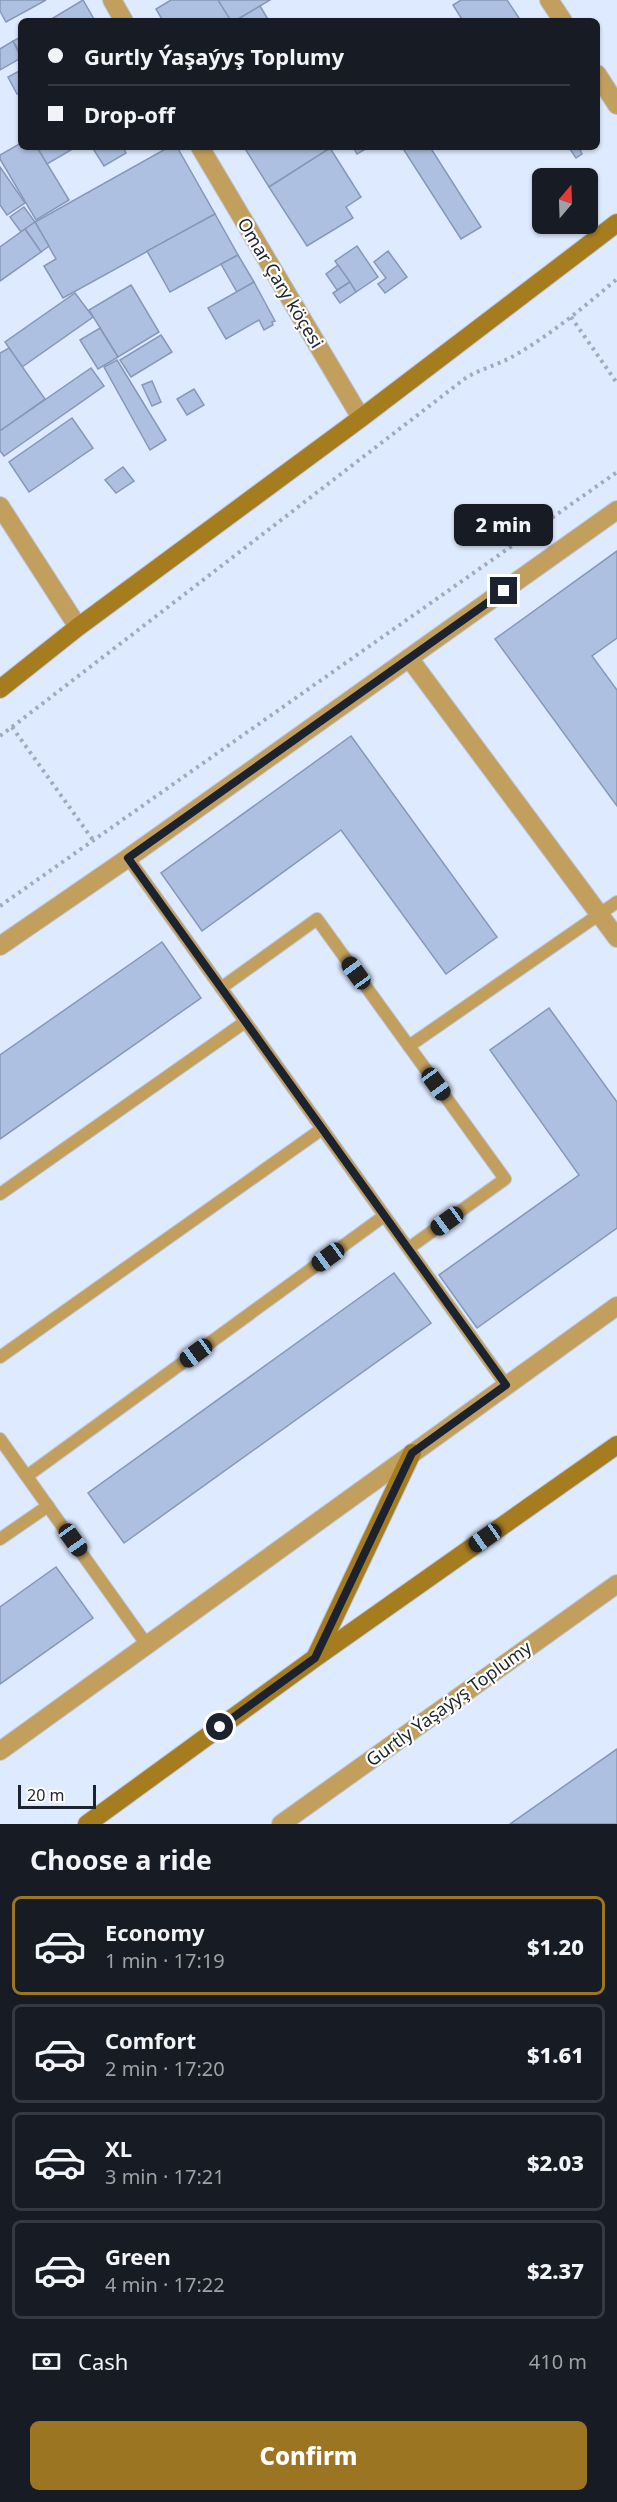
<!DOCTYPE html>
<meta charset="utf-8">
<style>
:root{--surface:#171b24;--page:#20242c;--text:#f1f3f6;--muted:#9ea1a6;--line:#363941;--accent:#9b7521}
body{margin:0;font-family:"Noto Sans",sans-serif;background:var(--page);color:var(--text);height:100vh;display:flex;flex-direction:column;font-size:22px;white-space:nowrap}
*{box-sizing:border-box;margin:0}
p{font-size:20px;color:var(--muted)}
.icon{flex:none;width:33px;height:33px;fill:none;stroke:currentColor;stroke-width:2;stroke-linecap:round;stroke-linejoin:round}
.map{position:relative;height:1824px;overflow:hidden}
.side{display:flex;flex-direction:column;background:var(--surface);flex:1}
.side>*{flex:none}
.hud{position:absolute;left:18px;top:18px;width:582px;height:132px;border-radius:9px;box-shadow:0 2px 4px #0004;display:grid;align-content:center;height:132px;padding:0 30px;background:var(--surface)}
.needle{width:39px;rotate:19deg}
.buttons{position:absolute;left:532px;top:168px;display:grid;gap:12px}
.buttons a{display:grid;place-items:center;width:66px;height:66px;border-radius:9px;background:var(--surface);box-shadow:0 2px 4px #0004;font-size:30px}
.scale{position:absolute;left:18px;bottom:15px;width:78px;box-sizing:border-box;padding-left:6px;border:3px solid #1c232f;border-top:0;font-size:16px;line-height:21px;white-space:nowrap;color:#1c232f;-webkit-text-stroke:4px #fff;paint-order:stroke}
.end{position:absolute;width:27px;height:27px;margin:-14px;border:8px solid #1c232f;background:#fff;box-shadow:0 0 0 3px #fff}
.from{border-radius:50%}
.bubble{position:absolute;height:42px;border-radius:9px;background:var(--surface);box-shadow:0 2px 4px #0004;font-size:20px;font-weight:800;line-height:42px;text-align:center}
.car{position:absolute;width:18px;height:36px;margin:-18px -9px;border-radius:8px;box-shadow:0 0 4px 2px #0007;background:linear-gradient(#222 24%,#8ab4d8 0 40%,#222 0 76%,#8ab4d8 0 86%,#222 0)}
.hud b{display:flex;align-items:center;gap:21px;height:57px;font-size:22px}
.hud b+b{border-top:2px solid var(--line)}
.hud i{width:15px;height:15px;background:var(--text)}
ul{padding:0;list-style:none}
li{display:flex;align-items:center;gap:18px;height:99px;margin:0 12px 9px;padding:0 18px;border:3px solid var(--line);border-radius:9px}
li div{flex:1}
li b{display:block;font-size:22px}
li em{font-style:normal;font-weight:800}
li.current{border-color:var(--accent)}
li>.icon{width:54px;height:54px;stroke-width:1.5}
h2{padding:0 30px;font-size:27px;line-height:72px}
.pay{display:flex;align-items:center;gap:15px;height:66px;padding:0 30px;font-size:22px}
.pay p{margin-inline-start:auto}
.primary-button{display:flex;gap:12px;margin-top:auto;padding:12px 30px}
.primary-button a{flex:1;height:69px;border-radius:9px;background:var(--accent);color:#fff;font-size:24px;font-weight:800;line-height:69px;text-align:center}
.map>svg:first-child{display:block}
.building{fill:#aec0e2;stroke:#8698b8;stroke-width:1.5}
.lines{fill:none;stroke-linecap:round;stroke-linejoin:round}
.lane-casing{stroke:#bbc6da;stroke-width:14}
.street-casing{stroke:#bbc6da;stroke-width:20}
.secondary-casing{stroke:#bbc6da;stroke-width:20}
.path{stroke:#a0abbd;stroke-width:4;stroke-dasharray:3 4.5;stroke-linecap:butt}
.lane{stroke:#c29f5c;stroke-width:12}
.street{stroke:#c29f5c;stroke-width:18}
.secondary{stroke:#a57c1e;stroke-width:18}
.route{stroke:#1c232f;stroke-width:8}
.labels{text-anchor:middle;stroke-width:4.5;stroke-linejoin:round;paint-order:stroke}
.street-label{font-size:18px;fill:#1c232f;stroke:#fff}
</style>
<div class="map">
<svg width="617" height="1824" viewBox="0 0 617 1824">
<rect width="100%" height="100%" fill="#deeaff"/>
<g class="building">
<polygon points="0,0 46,0 6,22 0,11"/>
<polygon points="83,0 95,21 48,21"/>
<polygon points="171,0 218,0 231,20 163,21 156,9"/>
<polygon points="218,0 270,0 235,21 231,21"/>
<polygon points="461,0 507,0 521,21 463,21 453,5"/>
<polygon points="260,6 269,21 235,21"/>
<polygon points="21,37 21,54 13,41"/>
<polygon points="13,41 21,58 0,70 0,49"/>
<polygon points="21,70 21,92 17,94 8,77"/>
<polygon points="21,143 21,147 37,147 69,200 36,220 0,159 0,155"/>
<polygon points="37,147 76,147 47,164"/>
<polygon points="92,147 123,147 126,153 104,166"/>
<polygon points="169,147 177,147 215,214 63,298 44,266 56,259 35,222"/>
<polygon points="244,147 332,147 269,187"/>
<polygon points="353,147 369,147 357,154"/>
<polygon points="402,147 430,147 481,227 461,239"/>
<polygon points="573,147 579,147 582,154 576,158 570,149"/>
<polygon points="330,148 361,197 346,207 353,218 307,246 269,187"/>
<polygon points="0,167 25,203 7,215 0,205"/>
<polygon points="24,207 35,222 21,232 10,217"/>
<polygon points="215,214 238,255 170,292 147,251"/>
<polygon points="35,222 49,246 41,252 25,229"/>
<polygon points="25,229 41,252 0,281 0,247"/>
<polygon points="357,246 378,277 356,292 335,261"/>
<polygon points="388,251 407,277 385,293 378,284 386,278 374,262"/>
<polygon points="238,255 254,282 237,292 221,264"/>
<polygon points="338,265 350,282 337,290 326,274"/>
<polygon points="254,282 275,321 272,322 273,325 264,330 259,320 226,339 208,308"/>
<polygon points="350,282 356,292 340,303 333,293"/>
<polygon points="131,285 159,332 118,357 89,310"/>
<polygon points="75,293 93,317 22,367 5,342"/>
<polygon points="100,328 118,357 98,369 80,340"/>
<polygon points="161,335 172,352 131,377 120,360"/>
<polygon points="9,348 45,399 0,431 0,353"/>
<polygon points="117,360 166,440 150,450 104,367"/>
<polygon points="91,368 104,386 4,456 0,451 0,431"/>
<polygon points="152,381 161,402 152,406 142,385"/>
<polygon points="194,389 204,405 187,415 177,399"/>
<polygon points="72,418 93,448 29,492 9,462"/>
<polygon points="123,467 134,481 116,493 105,480"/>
<polygon points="617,551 617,638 592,656 617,690 617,806 495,639"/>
<polygon points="351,736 497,937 446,974 341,830 202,931 161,873"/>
<polygon points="162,942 201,998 0,1139 0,1055"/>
<polygon points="549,1008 617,1102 617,1228 477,1328 439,1275 579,1175 490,1050"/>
<polygon points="394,1273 431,1323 124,1543 88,1493"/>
<polygon points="56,1567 93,1618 0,1684 0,1607"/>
<polygon points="617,1749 617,1824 510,1824"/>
</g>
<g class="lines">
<defs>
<g id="lane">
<polyline points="128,858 506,1385"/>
<polyline points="221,988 317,919 505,1179 409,1248"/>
<polyline points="409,1046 617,902"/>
<polyline points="0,1194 245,1022"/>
<polyline points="0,1357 322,1129"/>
<polyline points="0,1439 147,1645"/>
<polyline points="27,1476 384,1216"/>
<polyline points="0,1539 48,1506"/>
</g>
<g id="street">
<polyline points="112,0 124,21"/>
<polyline points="549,0 563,21"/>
<polyline points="597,74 617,105"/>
<polyline points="200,147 361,418"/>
<polyline points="0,506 78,627"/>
<polyline points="409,658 617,938"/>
<polyline points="0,946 128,858 617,510"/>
<polyline points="0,1751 617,1306"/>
<polyline points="281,1824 617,1584"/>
</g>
<g id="secondary">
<polyline points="0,689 78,627 361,418 617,223"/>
<polyline points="316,1656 412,1453"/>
<polyline points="87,1824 315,1658 617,1445"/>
</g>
</defs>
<use href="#lane" class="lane-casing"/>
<use href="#street" class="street-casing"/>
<use href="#secondary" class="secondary-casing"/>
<g class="path">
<polyline points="571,317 617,383"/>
<path d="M12,727L467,377C483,368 501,364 517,354C553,333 585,306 617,279"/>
<polyline points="0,736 12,727 93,840"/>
<polyline points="0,906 617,472"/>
</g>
<use href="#lane" class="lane"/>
<use href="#street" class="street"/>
<use href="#secondary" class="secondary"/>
</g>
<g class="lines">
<polyline class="route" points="220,1727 315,1658 412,1453 506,1385 128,858 504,591"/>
</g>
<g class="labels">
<g class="street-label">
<text transform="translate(280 283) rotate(59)" y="6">Omar Çary köçesi</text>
<text transform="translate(449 1704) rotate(-36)" y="6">Gurtly Ýaşaýyş Toplumy</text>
</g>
</g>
</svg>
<div class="buttons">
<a><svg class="needle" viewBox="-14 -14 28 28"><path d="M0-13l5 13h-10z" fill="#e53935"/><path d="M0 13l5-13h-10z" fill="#9ea1a6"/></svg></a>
</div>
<div class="scale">20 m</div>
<i class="end from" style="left:220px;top:1727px"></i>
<i class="end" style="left:504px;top:591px"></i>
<div class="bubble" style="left:454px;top:504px;width:99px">2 min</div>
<i class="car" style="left:356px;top:973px;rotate:324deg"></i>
<i class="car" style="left:436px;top:1084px;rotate:144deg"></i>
<i class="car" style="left:447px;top:1221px;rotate:234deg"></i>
<i class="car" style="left:328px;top:1257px;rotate:234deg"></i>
<i class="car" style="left:196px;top:1353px;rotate:234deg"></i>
<i class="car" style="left:485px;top:1538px;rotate:235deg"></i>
<i class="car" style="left:73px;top:1540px;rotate:145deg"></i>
<div class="hud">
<b><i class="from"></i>Gurtly Ýaşaýyş Toplumy</b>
<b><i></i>Drop-off</b>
</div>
</div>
<section class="side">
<h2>Choose a ride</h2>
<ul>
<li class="current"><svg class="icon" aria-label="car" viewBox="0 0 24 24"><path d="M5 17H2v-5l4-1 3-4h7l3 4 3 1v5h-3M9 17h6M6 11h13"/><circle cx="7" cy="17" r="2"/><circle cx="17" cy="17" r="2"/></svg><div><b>Economy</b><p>1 min · 17:19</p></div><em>$1.20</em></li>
<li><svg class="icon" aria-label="car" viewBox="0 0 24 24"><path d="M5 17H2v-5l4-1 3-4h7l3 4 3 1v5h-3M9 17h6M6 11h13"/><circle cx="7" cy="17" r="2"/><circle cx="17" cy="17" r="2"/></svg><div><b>Comfort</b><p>2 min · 17:20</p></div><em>$1.61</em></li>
<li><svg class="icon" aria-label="car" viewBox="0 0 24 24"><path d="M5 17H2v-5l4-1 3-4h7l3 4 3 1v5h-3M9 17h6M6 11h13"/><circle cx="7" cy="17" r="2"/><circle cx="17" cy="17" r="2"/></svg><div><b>XL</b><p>3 min · 17:21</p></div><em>$2.03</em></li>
<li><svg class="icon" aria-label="car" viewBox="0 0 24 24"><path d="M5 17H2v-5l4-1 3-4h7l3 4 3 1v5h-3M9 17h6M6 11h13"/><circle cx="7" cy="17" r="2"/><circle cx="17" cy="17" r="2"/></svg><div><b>Green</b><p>4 min · 17:22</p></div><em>$2.37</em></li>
</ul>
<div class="pay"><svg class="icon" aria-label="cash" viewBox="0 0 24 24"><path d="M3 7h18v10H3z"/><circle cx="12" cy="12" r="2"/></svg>Cash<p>410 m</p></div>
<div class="primary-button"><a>Confirm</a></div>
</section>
